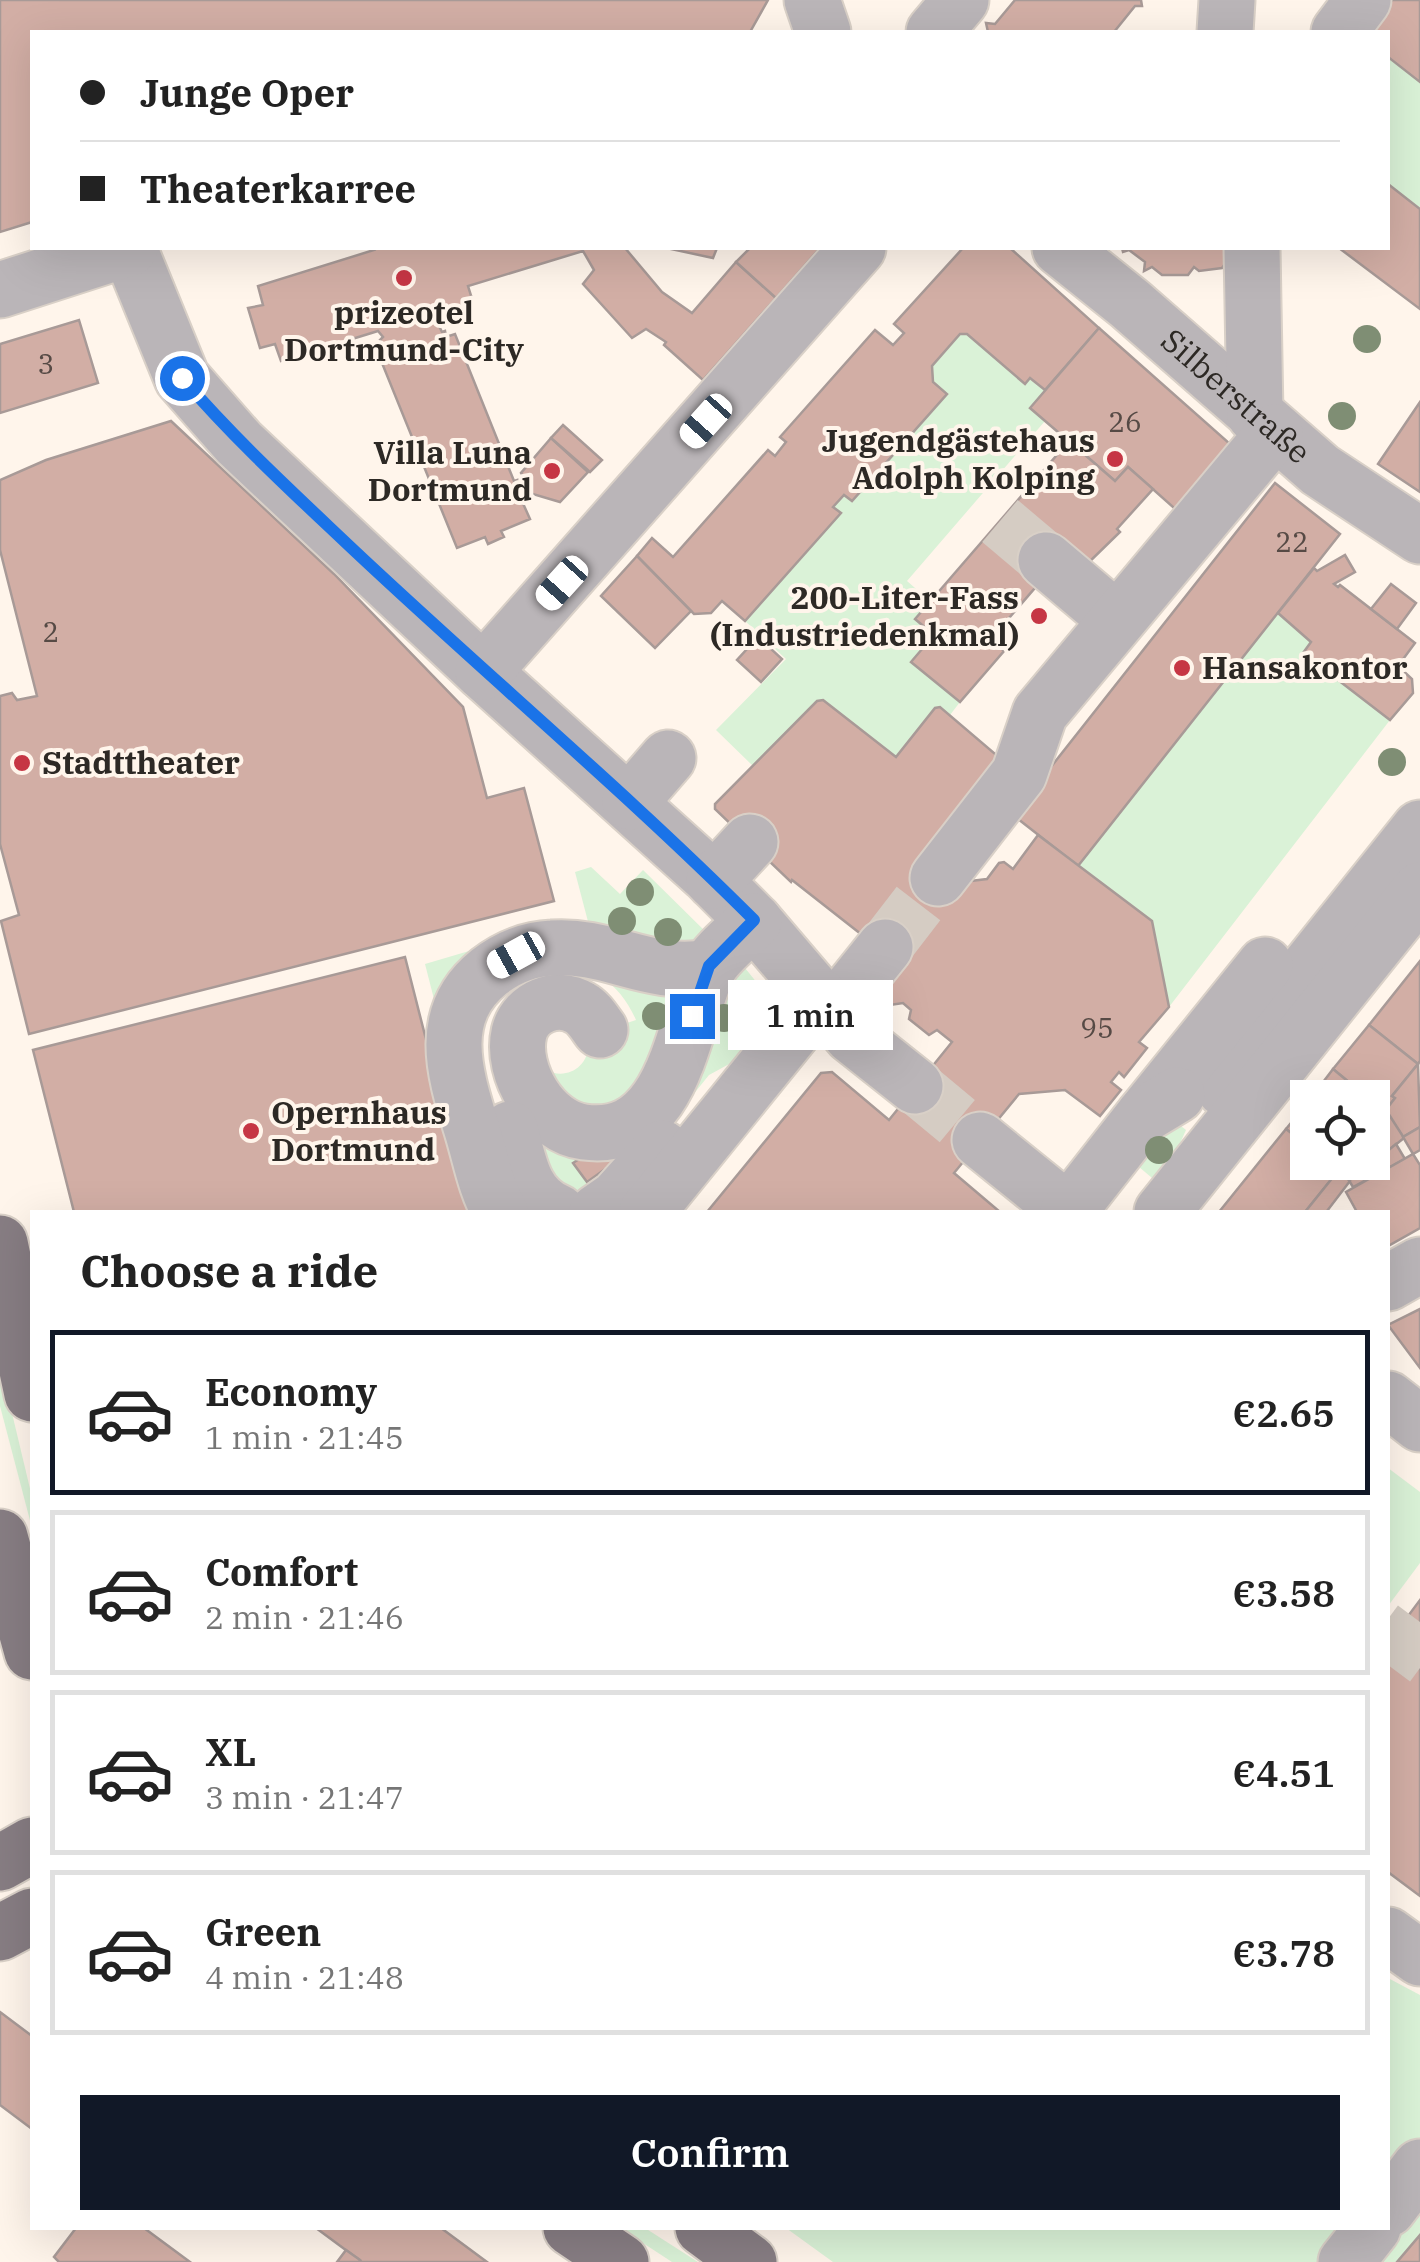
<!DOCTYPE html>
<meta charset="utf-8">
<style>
:root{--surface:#fff;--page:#f6f6f6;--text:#222;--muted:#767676;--line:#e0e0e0;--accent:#111827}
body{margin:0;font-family:"IBM Plex Serif",serif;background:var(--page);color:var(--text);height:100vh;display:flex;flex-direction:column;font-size:38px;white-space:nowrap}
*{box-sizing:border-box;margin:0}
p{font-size:32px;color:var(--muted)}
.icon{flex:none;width:55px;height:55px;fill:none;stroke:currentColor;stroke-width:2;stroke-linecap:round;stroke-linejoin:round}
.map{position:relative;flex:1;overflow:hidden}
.drawer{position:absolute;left:30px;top:1210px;width:1360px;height:1020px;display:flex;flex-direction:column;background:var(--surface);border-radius:0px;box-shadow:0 10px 40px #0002}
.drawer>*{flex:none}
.hud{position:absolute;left:30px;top:30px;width:1360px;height:220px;border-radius:0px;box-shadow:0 10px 40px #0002;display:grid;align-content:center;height:220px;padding:0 50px;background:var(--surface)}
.controls{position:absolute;left:1290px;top:1080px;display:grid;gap:20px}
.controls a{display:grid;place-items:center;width:100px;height:100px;border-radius:0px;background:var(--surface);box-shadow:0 10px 40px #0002;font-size:50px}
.end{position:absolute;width:45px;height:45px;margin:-22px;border:12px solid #1a73e8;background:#fff;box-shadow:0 0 0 5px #fff}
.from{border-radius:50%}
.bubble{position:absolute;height:70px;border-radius:0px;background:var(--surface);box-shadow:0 10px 40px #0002;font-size:32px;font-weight:600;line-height:70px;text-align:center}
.car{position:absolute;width:30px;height:60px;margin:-30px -15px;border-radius:12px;box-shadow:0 0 8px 2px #0007;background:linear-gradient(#fff 24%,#345 0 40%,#fff 0 76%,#345 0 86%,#fff 0)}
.hud b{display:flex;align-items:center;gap:35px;height:95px;font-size:38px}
.hud b+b{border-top:2px solid var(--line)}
.hud i{width:25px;height:25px;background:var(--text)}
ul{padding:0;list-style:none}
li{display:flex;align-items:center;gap:30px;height:165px;margin:0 20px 15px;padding:0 30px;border:5px solid var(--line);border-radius:0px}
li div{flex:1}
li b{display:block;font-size:38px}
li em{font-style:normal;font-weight:600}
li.on{border-color:var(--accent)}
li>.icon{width:90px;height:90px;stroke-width:1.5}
h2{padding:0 50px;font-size:45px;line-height:120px}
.action{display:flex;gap:20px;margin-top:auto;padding:20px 50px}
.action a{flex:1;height:115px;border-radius:0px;background:var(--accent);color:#fff;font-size:40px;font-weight:600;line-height:115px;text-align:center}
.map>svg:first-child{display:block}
.green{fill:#daf2d7}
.building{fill:#d2aea5;stroke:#a89a97;stroke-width:2.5}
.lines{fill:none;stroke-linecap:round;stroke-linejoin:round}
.minor-tunnel{stroke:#d5ccc3;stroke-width:55;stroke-dasharray:55 28;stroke-linecap:butt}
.minor-casing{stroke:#d9d0c7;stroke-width:59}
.major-casing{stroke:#d9d0c7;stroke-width:59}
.minor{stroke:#bab5b8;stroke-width:55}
.major{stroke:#877d83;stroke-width:55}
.tree{fill:#7f8e74}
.route{stroke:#1a73e8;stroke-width:12}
.poi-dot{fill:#c63644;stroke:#fff5eb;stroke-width:4}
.labels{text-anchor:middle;stroke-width:8;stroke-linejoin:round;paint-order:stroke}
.number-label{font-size:28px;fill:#564a45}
.poi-label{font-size:32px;font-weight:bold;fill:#2d2925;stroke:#fff5eb;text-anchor:end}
.street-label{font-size:32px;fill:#2d2925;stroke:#fff5eb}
</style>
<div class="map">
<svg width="1420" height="2262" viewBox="0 0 1420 2262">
<rect width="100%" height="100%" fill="#fff5eb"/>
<g class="green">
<polygon points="1388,57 1420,82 1420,209 1388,184"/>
<polygon points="960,334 967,334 1045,390 1045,421 907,581 930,601 915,619 934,635 912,662 960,702 950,715 940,707 935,708 896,757 823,700 817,701 753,766 716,730 786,659 745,621 840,514 833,507 844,495 852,501 946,394 933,382 932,366"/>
<polygon points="1278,613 1311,642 1304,653 1390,720 1169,1007 1152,921 1078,866"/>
<polygon points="591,867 620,894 643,870 711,937 688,956 591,933 575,872"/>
<polygon points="486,946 435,1003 425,964"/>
<path d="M545,958C594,960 640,971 683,996C679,1027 669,1064 652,1091C629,1125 573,1135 547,1098C539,1086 533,1069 528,1056L533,1054C549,1089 595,1074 588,1036L636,1020C599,932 481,952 479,1049L520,1195L536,1212H519C501,1190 496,1162 488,1134C481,1110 472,1085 469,1059C464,1010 498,968 545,958Z"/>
<polygon points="745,968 783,1015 764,1045 709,1075 684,1106 736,970"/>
<polygon points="1172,1119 1186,1130 1164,1179 1158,1183 1132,1161"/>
<polygon points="541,1124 598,1144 574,1163 587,1182 600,1173 612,1187 594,1201 543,1190"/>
<polygon points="0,1363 32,1497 32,1528 0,1406"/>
<polygon points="1388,1468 1420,1492 1420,1563 1388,1606"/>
<polygon points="1388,1978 1420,1995 1420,2262 833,2262 786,2228 1388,2228"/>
<polygon points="620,2228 645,2228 698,2262 672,2262"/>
</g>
<g class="building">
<polygon points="0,0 768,0 750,32 32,32 32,222 0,232"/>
<polygon points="1015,0 1141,0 1142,6 1135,6 1114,32 988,32 986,23 995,24"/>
<polygon points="1392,0 1420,0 1420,82 1388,57 1388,32 1371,32"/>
<polygon points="1388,184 1420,209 1420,309 1339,248 1388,248"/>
<polygon points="372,248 625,248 662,292 692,313 736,262 776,298 703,380 664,345 666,342 646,329 632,338 583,284 594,270 583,251 468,286 473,302 433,314 442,332 445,331 446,337 455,334 514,481 524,478 521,473 551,438 588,472 560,502 533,494 521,499 530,519 501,531 504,537 488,544 485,537 457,548 382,363 390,360 384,354 387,352 380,340 383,337 378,331 281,361 275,344 260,348 248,308 263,305 258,286 374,250"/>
<polygon points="750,248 820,248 776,298 736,262"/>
<polygon points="963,248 1010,248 1099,328 1045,390 1030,378 1025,384 967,334 960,334 932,366 933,382 947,394 852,501 844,495 833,507 841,513 745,621 722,601 711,613 694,614 637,556 652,538 673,557 768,450 775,456 786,442 780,437 875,330 893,345 904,333 894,324"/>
<polygon points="1122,248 1229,248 1230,257 1222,268 1199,271 1194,267 1188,275 1162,275 1152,267 1144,271 1145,262 1129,250 1123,252"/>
<polygon points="671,249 671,248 717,248 713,258"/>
<polygon points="79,320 98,383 0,413 0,344"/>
<polygon points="1099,328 1238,451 1182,515 1128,467 1115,481 1030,408"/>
<polygon points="1420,402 1420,492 1378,464"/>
<polygon points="171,421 334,574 463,707 487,798 524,788 554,901 29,1034 1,921 19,915 0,844 0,696 12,693 17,700 37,696 0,550 0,480 46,460"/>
<polygon points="563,425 602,460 590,472 551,438"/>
<polygon points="1069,441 1115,481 1128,467 1153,489 1117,529 1120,532 1083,568 1047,574 991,639 1004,651 960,702 911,662 934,635 915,619"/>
<polygon points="1275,483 1340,534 1078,866 1013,815"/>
<polygon points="1345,555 1355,572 1334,584 1338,587 1340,585 1415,643 1398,666 1412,679 1413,693 1390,720 1303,653 1311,642 1278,613 1314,568 1317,571"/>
<polygon points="637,556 691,611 655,648 601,596"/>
<polygon points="1391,584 1416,603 1397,629 1371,609"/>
<polygon points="758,637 782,659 761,682 737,660"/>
<polygon points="823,700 896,757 935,708 940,707 1008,765 946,884 987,879 999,863 1004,862 1013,869 1038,835 1152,921 1169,1007 1139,1042 1147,1048 1124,1077 1119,1072 1111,1082 1121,1090 1100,1116 1065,1090 1019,1094 954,1173 1000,1212 707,1212 821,1073 832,1072 889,1120 952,1042 937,1030 929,1035 909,1019 911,1010 903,1003 876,1007 871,942 792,880 791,882 715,809 715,804 817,701"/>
<polygon points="405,957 470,1212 74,1212 33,1050"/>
<polygon points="1420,961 1420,1061 1418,1064 1369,1025"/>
<polygon points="1369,1025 1418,1064 1392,1096 1395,1098 1385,1111 1372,1098 1368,1098 1333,1069"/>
<polygon points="1418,1064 1420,1127 1403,1137 1385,1111 1395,1098 1392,1096"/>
<polygon points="1333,1069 1368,1098 1311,1098"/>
<polygon points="1372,1101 1385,1111 1372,1127"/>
<polygon points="1308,1102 1308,1146 1286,1129"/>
<polygon points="1388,1113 1404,1138 1373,1163 1372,1127 1376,1128"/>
<polygon points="1420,1127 1420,1150 1413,1154 1403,1137"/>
<polygon points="1286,1129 1308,1146 1308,1162 1328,1162 1338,1171 1305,1212 1219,1212"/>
<polygon points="1396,1144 1405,1159 1353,1187 1348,1179 1361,1162 1373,1163"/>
<polygon points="593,1150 628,1162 609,1176 604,1170 587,1182 573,1163"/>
<polygon points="1413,1154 1420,1165 1420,1228 1388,1246 1388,1212 1357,1212 1346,1192"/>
<polygon points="1344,1162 1361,1162 1348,1179 1338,1171"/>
<polygon points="1338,1171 1350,1181 1327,1211 1329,1212 1305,1212"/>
<polygon points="1420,1309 1420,1368 1388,1325"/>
<polygon points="1420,1600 1420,1896 1388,1872 1388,1643"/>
<polygon points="0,2012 32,2036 32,2129 0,2105"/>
<polygon points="76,2228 144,2228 190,2262 59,2262 54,2257"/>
<polygon points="316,2228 441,2228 487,2262 362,2262"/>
<polygon points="1420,2235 1420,2262 1397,2262"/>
<polygon points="346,2250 360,2260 359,2262 337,2262"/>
</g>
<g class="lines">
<g class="minor-tunnel">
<polyline points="1000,521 1046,560"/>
<polyline points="885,947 938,878"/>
<polyline points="915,1086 980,1140"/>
<polyline points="1388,1665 1420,1622"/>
</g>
<defs>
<g id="minor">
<polyline points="812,0 823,32"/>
<polyline points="934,32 961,0"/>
<polyline points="1225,32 1227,0"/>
<polyline points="1339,32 1363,0"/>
<polyline points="129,248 182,378 239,443 483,672 707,874 754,921 852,1036 915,1086"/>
<path id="s1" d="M1060,248L1130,304L1320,470L1420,536"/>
<polyline points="1252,248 1255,415"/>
<polyline points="0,290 130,248"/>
<polyline points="1046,560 1117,620"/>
<polyline points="483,672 858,248"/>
<polyline points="630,802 668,758"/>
<polyline points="938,878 1019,774 1040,713 1275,432"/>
<polyline points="714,881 750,842"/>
<polyline points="833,1012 885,947"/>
<path d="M600,1030C594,1022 589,1013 580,1008C557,994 525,1007 519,1033C510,1072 543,1127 584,1132C674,1144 682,1028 707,971C716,953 740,935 754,921"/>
<polyline points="1224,1089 1264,1023 1420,828"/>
<polyline points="1144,1115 1265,965"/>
<path d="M510,1129C519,1162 523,1198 558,1212"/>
<polyline points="980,1140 1069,1212"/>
<path d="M500,1212C486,1189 481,1160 473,1133C456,1077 434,1016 489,972C507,958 528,949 552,948C610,944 649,978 709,967"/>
<polyline points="597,1212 617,1198 662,1148"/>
<polyline points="647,1212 821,997"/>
<polyline points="1068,1212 1144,1115 1177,1095"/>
<polyline points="1162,1212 1420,890"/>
<polyline points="1388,1283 1420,1265"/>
<polyline points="1388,1399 1420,1424"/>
<polyline points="1388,1935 1420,1958"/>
<polyline points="1388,2209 1420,2167"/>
<polyline points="1346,2262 1373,2228"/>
</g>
<g id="major">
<polyline points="0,1243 32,1394"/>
<polyline points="0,1537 32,1652"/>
<polyline points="0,1863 32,1845"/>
<polyline points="0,1933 32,1916"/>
<polyline points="571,2228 621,2262"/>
<polyline points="703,2228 749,2262"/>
</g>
</defs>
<use href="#minor" class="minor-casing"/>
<use href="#major" class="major-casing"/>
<use href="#minor" class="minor"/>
<use href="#major" class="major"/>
</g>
<g class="tree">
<circle cx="1367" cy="339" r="14"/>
<circle cx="1342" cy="416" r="14"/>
<circle cx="1392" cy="762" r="14"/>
<circle cx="640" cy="892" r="14"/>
<circle cx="622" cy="921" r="14"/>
<circle cx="668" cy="932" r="14"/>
<circle cx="742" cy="996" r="14"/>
<circle cx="656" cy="1016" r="14"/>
<circle cx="724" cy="1018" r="14"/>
<circle cx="762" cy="1019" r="14"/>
<circle cx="1159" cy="1150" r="14"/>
</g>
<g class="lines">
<path class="route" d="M182,378C232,436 287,487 342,539C478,668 622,788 754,920L709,966L692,1016"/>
</g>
<g class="poi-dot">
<circle cx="404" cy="278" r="10"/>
<circle cx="1115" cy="459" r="10"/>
<circle cx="552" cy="471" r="10"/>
<circle cx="1039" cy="616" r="10"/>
<circle cx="1182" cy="668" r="10"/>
<circle cx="22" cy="763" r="10"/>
<circle cx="251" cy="1131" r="10"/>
</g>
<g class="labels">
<g class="number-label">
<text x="46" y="374">3</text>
<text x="1125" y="432">26</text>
<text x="1292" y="552">22</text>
<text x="51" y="642">2</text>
<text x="1097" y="1038">95</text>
</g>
<g class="poi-label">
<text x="404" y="324" text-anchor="middle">prizeotel<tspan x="404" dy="37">Dortmund-City</tspan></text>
<text x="1095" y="452">Jugendgästehaus<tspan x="1095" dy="37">Adolph Kolping</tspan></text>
<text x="532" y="464">Villa Luna<tspan x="532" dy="37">Dortmund</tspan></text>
<text x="1019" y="609">200-Liter-Fass<tspan x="1019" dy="37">(Industriedenkmal)</tspan></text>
<text x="1202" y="679" text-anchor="start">Hansakontor</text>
<text x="42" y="774" text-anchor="start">Stadttheater</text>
<text x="271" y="1124" text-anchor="start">Opernhaus<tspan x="271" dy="37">Dortmund</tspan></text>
</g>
<g class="street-label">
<text dy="11" stroke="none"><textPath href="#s1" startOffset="230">Silberstraße</textPath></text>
</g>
</g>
</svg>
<div class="controls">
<a><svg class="icon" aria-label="locate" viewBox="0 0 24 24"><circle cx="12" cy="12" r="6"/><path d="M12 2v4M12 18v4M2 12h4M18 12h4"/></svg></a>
</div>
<i class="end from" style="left:182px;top:378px"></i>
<i class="end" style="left:692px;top:1016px"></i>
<div class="bubble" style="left:728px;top:980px;width:165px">1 min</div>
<i class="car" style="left:706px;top:421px;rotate:222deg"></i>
<i class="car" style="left:562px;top:583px;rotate:222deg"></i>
<i class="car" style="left:516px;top:955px;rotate:241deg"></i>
<div class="hud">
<b><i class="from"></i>Junge Oper</b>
<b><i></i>Theaterkarree</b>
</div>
<section class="drawer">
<h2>Choose a ride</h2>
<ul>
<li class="on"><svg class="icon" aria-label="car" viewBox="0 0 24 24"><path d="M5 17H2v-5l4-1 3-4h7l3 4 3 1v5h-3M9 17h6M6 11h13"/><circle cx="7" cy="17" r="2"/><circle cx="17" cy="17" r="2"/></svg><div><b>Economy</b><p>1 min · 21:45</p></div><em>€2.65</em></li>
<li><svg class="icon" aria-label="car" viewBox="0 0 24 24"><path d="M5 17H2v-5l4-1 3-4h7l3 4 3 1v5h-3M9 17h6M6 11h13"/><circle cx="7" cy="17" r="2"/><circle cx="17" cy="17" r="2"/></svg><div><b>Comfort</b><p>2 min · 21:46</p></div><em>€3.58</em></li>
<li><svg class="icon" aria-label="car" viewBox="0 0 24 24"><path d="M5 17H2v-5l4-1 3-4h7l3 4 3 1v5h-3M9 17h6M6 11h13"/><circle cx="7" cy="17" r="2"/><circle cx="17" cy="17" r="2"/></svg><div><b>XL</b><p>3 min · 21:47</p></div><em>€4.51</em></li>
<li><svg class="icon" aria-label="car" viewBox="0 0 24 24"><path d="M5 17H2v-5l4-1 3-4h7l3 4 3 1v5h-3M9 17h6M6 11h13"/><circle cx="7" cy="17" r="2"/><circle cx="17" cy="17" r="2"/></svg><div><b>Green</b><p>4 min · 21:48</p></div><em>€3.78</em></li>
</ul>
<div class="action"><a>Confirm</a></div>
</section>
</div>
